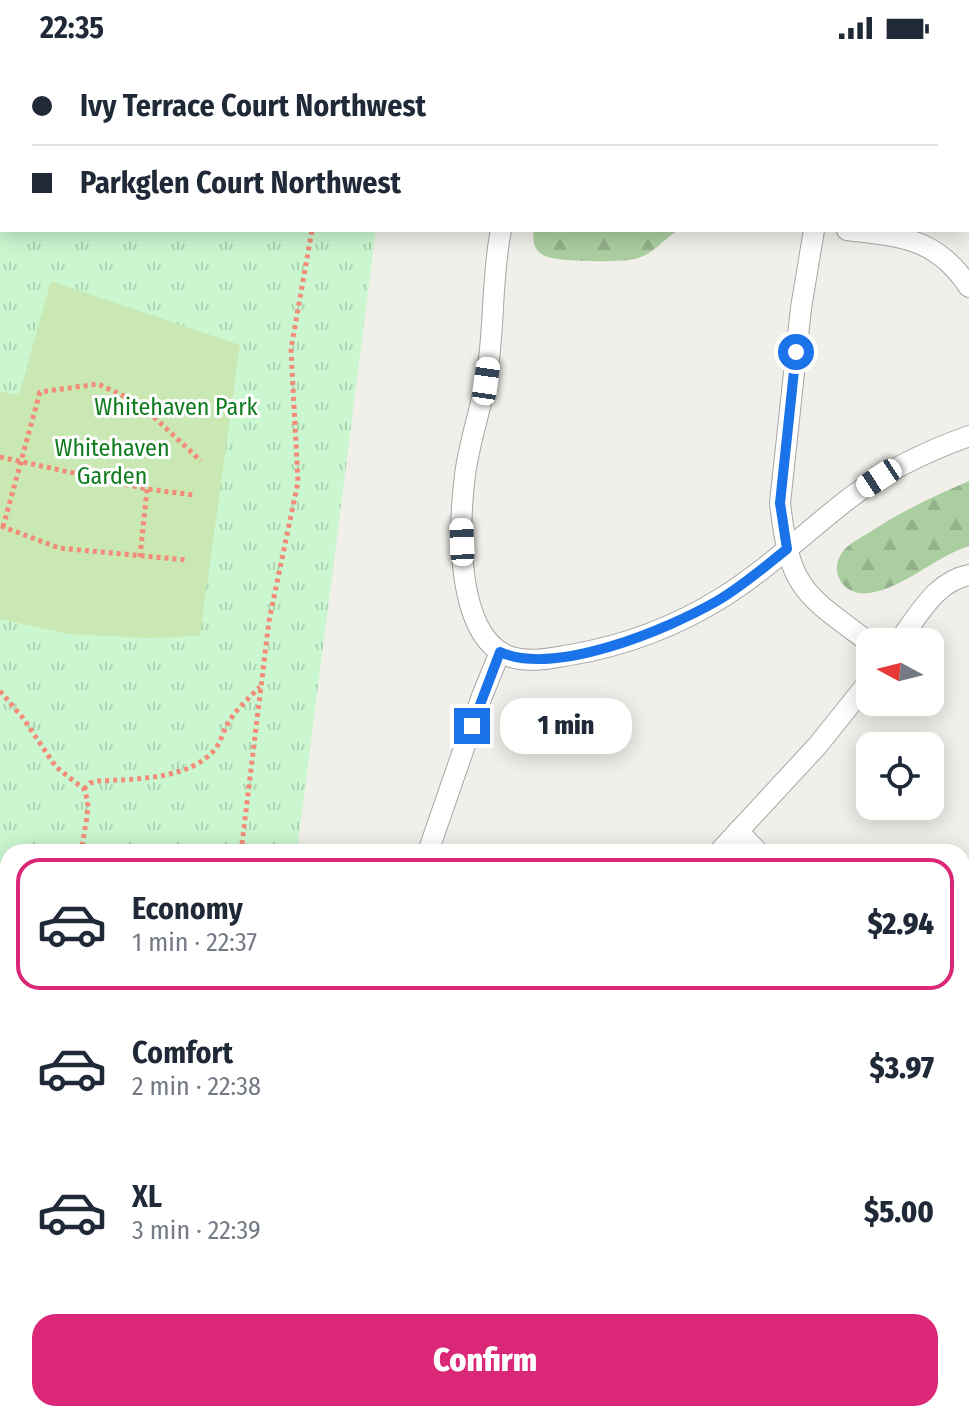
<!DOCTYPE html>
<meta charset="utf-8">
<style>
:root{--surface:#fff;--page:#f6f6f7;--text:#1f2937;--muted:#747a83;--line:#e0e1e3;--accent:#db2777}
body{margin:0;font-family:"Fira Sans Condensed",sans-serif;background:var(--page);color:var(--text);height:100vh;display:flex;flex-direction:column;font-size:30px;white-space:nowrap}
*{box-sizing:border-box;margin:0}
p{font-size:26px;color:var(--muted)}
.icon{flex:none;width:44px;height:44px;fill:none;stroke:currentColor;stroke-width:2;stroke-linecap:round;stroke-linejoin:round}
.map{position:relative;flex:1;overflow:hidden}
.side{position:absolute;left:0px;top:788px;width:970px;height:578px;display:flex;flex-direction:column;background:var(--surface);border-radius:24px 24px 0 0;box-shadow:0 4px 20px #0003}
.side>*{flex:none}
.guide{position:absolute;left:0px;top:0px;width:970px;height:176px;box-shadow:0 4px 20px #0003;display:grid;align-content:center;height:176px;padding:0 32px;background:var(--surface)}
.needle{width:52px;rotate:277deg}
.buttons{position:absolute;left:856px;top:572px;display:grid;gap:16px}
.buttons a{display:grid;place-items:center;width:88px;height:88px;border-radius:16px;background:var(--surface);box-shadow:0 4px 20px #0003;font-size:40px}
.end{position:absolute;width:36px;height:36px;margin:-18px;border:10px solid #1a73e8;background:#fff;box-shadow:0 0 0 4px #fff}
.from{border-radius:50%}
.bubble{position:absolute;height:56px;border-radius:24px;background:var(--surface);box-shadow:0 4px 20px #0003;font-size:26px;font-weight:800;line-height:56px;text-align:center}
.car{position:absolute;width:24px;height:48px;margin:-24px -12px;border-radius:10px;box-shadow:0 0 6px 2px #0007;background:linear-gradient(#fff 24%,#345 0 40%,#fff 0 76%,#345 0 86%,#fff 0)}
.guide b{display:flex;align-items:center;gap:28px;height:76px;font-size:30px}
.guide b+b{border-top:2px solid var(--line)}
.guide i{width:20px;height:20px;background:var(--text)}
ul{padding:14px 0 0;list-style:none}
li{display:flex;align-items:center;gap:24px;height:132px;margin:0 16px 12px;padding:0 16px;border:4px solid transparent;border-radius:24px}
li div{flex:1}
li b{display:block;font-size:30px}
li em{font-style:normal;font-weight:800}
li.active{border-color:var(--accent)}
li>.icon{width:72px;height:72px;stroke-width:1.5}
.button{display:flex;gap:16px;margin-top:auto;padding:16px 32px}
.button a{flex:1;height:92px;border-radius:24px;background:var(--accent);color:#fff;font-size:32px;font-weight:800;line-height:92px;text-align:center}
.status{display:flex;justify-content:space-between;align-items:center;height:56px;padding:0 40px;background:var(--surface);direction:ltr}
.status svg{height:22px;fill:currentColor}
.map>svg:first-child{display:block}
.forest{fill:url(#forest-firs)}
.park{fill:url(#park-tufts)}
.garden{fill:#cae8b3}
.lines{fill:none;stroke-linecap:round;stroke-linejoin:round}
.street-casing{stroke:#a6a6a6;stroke-width:22}
.path{stroke:#f38b79;stroke-width:5;stroke-dasharray:4 4;stroke-linecap:butt}
.street{stroke:#fff;stroke-width:20}
.route{stroke:#1a73e8;stroke-width:10}
.labels{text-anchor:middle;stroke-width:6;stroke-linejoin:round;paint-order:stroke}
.park-label{font-size:24px;fill:#127d20;stroke:#fff}
</style>
<div class="status"><b>22:35</b><svg viewBox="0 0 49 12"><path d="M0 12V9h3v3zM5 12V6h3v6zM10 12V3h3v9zM15 12V0h3v12zM26 1h20v11H26zM47 4h2v5h-2z"/></svg></div>
<div class="map">
<svg width="969" height="1365" viewBox="0 0 969 1365">
<defs>
<pattern id="forest-firs" width="22" height="20" patternUnits="userSpaceOnUse" patternTransform="scale(2)"><rect width="22" height="20" fill="#abcea0"/><path d="M5 1l3.5 6h-7zM16 11l3.5 6h-7z" fill="#93b18a"/></pattern>
<pattern id="park-tufts" width="24" height="20" patternUnits="userSpaceOnUse" patternTransform="scale(2)"><rect width="24" height="20" fill="#caf7d0"/><path d="M3 7l-1-3M5 7V3M7 7l1-3M15 17l-1-3M17 17v-4M19 17l1-3" fill="none" stroke="#add3b2"/></pattern>
</defs>
<rect width="100%" height="100%" fill="#f1efe9"/>
<g class="forest">
<polygon points="618,0 941,0 943,2 617,2"/>
<path d="M534,174H679C664,182 655,197 638,202C626,207 557,206 545,200C534,195 532,185 534,174Z"/>
<path d="M969,425V490C934,501 905,532 869,537C843,541 826,514 845,493C852,486 862,481 870,476C902,455 934,440 969,425Z"/>
<polygon points="962,1125 969,1131 969,1365 789,1365 804,1358 962,1358"/>
<polygon points="432,1358 489,1358 491,1365 431,1365"/>
</g>
<polygon class="park" points="0,0 398,0 2,2 2,174 376,174 297,796 8,796 8,1358 223,1358 222,1365 0,1365"/>
<polygon class="garden" points="51,225 240,289 200,580 147,582 68,578 0,563 0,335 19,339"/>
<g class="lines">
<defs>
<g id="street">
<polyline points="589,2 590,0"/>
<path d="M501,174C491,223 495,275 486,324C480,356 469,387 465,419C459,466 454,582 511,601C530,607 551,602 570,599C623,590 677,570 723,541C769,512 808,474 851,441C887,414 927,395 969,380"/>
<path d="M814,174L801,252L780,447C790,534 803,537 870,587"/>
<path d="M847,174C901,181 936,181 969,231"/>
<path d="M898,586C918,561 935,525 969,519"/>
<polyline points="738,775 758,796"/>
<polyline points="428,796 482,640 500,596"/>
<polyline points="719,796 818,689 870,624"/>
<polyline points="962,946 969,951"/>
</g>
</defs>
<use href="#street" class="street-casing"/>
<g class="path">
<polyline points="85,2 87,0"/>
<polyline points="338,2 338,0"/>
<polyline points="0,86 2,84"/>
<polyline points="0,401 147,433 195,439"/>
<polyline points="1,470 59,492 187,504"/>
<polyline points="3,471 40,336 98,328 139,347 201,405"/>
<polyline points="140,501 147,433"/>
<polyline points="0,635 23,662 56,711 84,733 88,746 87,761 81,796"/>
<path d="M84,733L90,727L98,725C135,723 191,724 216,692C221,685 223,676 227,669C235,654 248,643 260,631"/>
<polyline points="241,796 269,565 298,426 291,293 312,174"/>
<polyline points="153,1365 157,1358"/>
</g>
<use href="#street" class="street"/>
</g>
<g class="lines">
<path class="route" d="M472,670L500,596C555,621 668,573 717,545C743,530 764,511 787,493L780,447L796,296"/>
</g>
<g class="labels">
<g class="park-label">
<text x="176" y="359">Whitehaven Park</text>
<text x="112" y="400">Whitehaven<tspan x="112" dy="28">Garden</tspan></text>
</g>
</g>
</svg>
<div class="buttons">
<a><svg class="needle" viewBox="-14 -14 28 28"><path d="M0-13l5 13h-10z" fill="#e53935"/><path d="M0 13l5-13h-10z" fill="#747a83"/></svg></a>
<a><svg class="icon" aria-label="locate" viewBox="0 0 24 24"><circle cx="12" cy="12" r="6"/><path d="M12 2v4M12 18v4M2 12h4M18 12h4"/></svg></a>
</div>
<i class="end from" style="left:796px;top:296px"></i>
<i class="end" style="left:472px;top:670px"></i>
<div class="bubble" style="left:500px;top:642px;width:132px">1 min</div>
<i class="car" style="left:486px;top:325px;rotate:8deg"></i>
<i class="car" style="left:879px;top:422px;rotate:237deg"></i>
<i class="car" style="left:462px;top:486px;rotate:358deg"></i>
<div class="guide">
<b><i class="from"></i>Ivy Terrace Court Northwest</b>
<b><i></i>Parkglen Court Northwest</b>
</div>
<section class="side">
<ul>
<li class="active"><svg class="icon" aria-label="car" viewBox="0 0 24 24"><path d="M5 17H2v-5l4-1 3-4h7l3 4 3 1v5h-3M9 17h6M6 11h13"/><circle cx="7" cy="17" r="2"/><circle cx="17" cy="17" r="2"/></svg><div><b>Economy</b><p>1 min · 22:37</p></div><em>$2.94</em></li>
<li><svg class="icon" aria-label="car" viewBox="0 0 24 24"><path d="M5 17H2v-5l4-1 3-4h7l3 4 3 1v5h-3M9 17h6M6 11h13"/><circle cx="7" cy="17" r="2"/><circle cx="17" cy="17" r="2"/></svg><div><b>Comfort</b><p>2 min · 22:38</p></div><em>$3.97</em></li>
<li><svg class="icon" aria-label="car" viewBox="0 0 24 24"><path d="M5 17H2v-5l4-1 3-4h7l3 4 3 1v5h-3M9 17h6M6 11h13"/><circle cx="7" cy="17" r="2"/><circle cx="17" cy="17" r="2"/></svg><div><b>XL</b><p>3 min · 22:39</p></div><em>$5.00</em></li>
</ul>
<div class="button"><a>Confirm</a></div>
</section>
</div>
